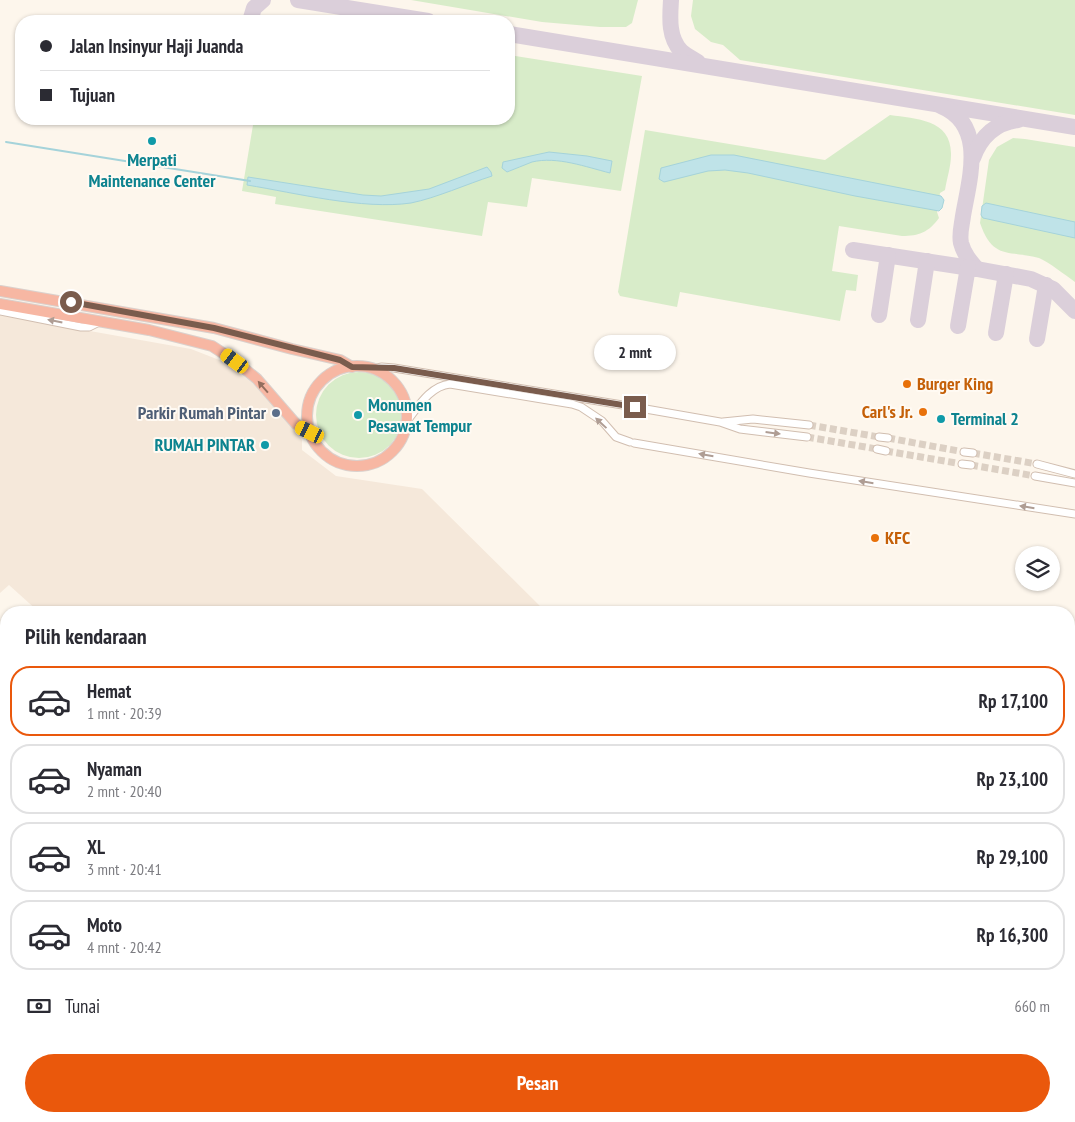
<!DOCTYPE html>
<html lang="id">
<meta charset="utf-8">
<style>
:root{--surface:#fff;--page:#f7f7f7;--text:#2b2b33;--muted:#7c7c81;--line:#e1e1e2;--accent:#ea580c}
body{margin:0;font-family:"PT Sans Narrow",sans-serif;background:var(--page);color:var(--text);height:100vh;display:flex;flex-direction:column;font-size:19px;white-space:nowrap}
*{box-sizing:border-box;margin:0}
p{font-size:16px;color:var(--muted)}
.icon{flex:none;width:28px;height:28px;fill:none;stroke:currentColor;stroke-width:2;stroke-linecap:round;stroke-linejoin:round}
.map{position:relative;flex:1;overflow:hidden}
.panel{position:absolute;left:0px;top:606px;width:1075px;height:516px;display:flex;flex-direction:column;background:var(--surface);border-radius:20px 20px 0 0;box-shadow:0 1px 4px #0004}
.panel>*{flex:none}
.banner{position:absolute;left:15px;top:15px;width:500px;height:110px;border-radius:20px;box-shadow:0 1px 4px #0004;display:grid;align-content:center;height:110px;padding:0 25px;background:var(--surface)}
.tools{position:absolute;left:1015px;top:546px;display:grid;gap:10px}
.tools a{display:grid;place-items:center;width:45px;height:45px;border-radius:50%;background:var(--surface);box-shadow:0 1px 4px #0004;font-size:25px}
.end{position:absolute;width:22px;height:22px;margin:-11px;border:6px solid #7a5c4d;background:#fff;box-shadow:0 0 0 2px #fff}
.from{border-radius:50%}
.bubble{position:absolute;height:35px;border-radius:18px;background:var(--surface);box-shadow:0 1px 4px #0004;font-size:16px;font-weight:800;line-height:35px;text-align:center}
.car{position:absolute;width:15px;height:30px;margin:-15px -8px;border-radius:6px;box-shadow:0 0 4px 1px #0007;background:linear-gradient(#f5c518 24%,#345 0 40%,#f5c518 0 76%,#345 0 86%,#f5c518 0)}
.banner b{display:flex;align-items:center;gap:18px;height:48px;font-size:19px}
.banner b+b{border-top:1px solid var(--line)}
.banner i{width:12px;height:12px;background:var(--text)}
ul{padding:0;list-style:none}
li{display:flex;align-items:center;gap:15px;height:70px;margin:0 10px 8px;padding:0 15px;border:2px solid var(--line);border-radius:20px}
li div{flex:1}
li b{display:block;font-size:19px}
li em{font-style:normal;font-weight:800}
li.active{border-color:var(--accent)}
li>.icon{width:45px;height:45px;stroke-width:1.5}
h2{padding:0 25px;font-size:22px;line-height:60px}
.pay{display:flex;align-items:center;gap:12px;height:55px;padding:0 25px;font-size:19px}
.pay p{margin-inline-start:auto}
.cta{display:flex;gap:10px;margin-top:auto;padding:10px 25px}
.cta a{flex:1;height:58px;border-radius:30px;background:var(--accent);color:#fff;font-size:20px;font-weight:800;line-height:58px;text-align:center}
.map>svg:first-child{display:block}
.residential{fill:#f5e8da}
.green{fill:#d8ecc9}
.water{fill:#bfe3e8;stroke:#a5d3da}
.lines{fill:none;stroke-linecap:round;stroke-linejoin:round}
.stream{stroke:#a5d3da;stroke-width:2}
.taxiway{stroke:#dbcfda;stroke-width:16}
.minor-tunnel{stroke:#dcd0c4;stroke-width:7;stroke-dasharray:7 3.5;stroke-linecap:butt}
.minor-casing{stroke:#d1beb0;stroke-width:9}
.highway-casing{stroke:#dad1cd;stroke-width:12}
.minor{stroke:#fff;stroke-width:7}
.highway{stroke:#f7b7a3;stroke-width:10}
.oneway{fill:#af9d94}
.oneway2{fill:#936e5e}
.route{stroke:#7a5c4d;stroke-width:6}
.culture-dot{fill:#0f9aa8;stroke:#fffaf3;stroke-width:2}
.food-dot{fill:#e8710a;stroke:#fffaf3;stroke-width:2}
.service-dot{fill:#5c6f8a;stroke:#fffaf3;stroke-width:2}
.labels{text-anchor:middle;stroke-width:4;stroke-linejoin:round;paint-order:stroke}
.culture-label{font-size:18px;font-weight:bold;fill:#0d838f;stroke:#fffaf3;text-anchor:start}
.food-label{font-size:18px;font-weight:bold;fill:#c56008;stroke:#fffaf3;text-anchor:start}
.service-label{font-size:18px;font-weight:bold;fill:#4e5e75;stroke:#fffaf3;text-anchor:end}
</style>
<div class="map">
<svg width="1075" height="1122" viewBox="0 0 1075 1122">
<rect width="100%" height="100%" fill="#fdf6ec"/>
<polygon class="residential" points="0,315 191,349 227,363 261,390 302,440 302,450 336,476 422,489 546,612 39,612 9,585 0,593"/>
<g class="green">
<polygon points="411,0 638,0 632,23 626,27 600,27 542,22"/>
<polygon points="693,0 1075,0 1075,115 740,60 723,45 711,42 695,29 691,16"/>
<polygon points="509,55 642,76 621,191 532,178 527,207 488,202 482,236 275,204 276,197 242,191 254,119 509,119"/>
<path d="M890,115C916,119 952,119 951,155C951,166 947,178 945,190L940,193L937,212L939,218C929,232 919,236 902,236L839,226L832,271L858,275L856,291L846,290L840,321L680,292L677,307L620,296L618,292L645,130L825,160Z"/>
<path d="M1013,138L1025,139L1075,147V282C1065,275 1049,262 1039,258C1008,250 993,260 980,223L989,160L997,147Z"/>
<circle cx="359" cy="415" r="43"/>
<polygon points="384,1116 452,1116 452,1122 383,1122"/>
</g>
<g class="water">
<path d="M549,152L587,156L612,161L610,173C586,167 557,156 532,162C524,165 515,169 507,172L502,168L503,162Z"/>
<polygon points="711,155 734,155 754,159 941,196 944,200 942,208 939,211 855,196 748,173 725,170 708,171 664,182 659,179 661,168"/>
<path d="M487,167L491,172L492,176C467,184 436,198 411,203C363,210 296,193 247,185L248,177L363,195L381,196L429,189Z"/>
<polygon points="986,203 1075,222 1075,238 983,218 981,215 982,206"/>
</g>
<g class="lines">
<polyline class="stream" points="6,142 250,181"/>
<g class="taxiway">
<polyline points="298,0 428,21"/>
<path d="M671,0C670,17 668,37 681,51C685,55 693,59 698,62"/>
<polyline points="250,21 254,8 263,0"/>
<polyline points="509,34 1075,127"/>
<path d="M941,106C987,125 969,180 963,216C962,225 959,234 961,243C964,254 970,261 977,269"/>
<path d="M973,158C981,136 995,123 1018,120"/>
<polyline points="853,250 977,269 1031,279 1053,289 1075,311"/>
<polyline points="879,315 888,255"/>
<polyline points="918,320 927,261"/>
<polyline points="958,326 968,267"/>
<polyline points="996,333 1006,274"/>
<polyline points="1037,339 1046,285"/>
</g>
<g class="minor-tunnel">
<polyline points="809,425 879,437"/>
<polyline points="807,437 877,449"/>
<polyline points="888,438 964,452"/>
<polyline points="886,451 962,464"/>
<polyline points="973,453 1037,464"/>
<polyline points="971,465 1035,476"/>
</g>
<defs>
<g id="minor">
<polyline points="0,311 81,327 89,327 101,321"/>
<polyline points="372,369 382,367 394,368 635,407"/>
<polyline points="640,408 720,422 740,429 807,437"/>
<path d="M407,421C418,407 430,386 450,384L572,404L581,407L602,421L616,437L630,442"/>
<polyline points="723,422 753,419 809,425"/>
<polyline points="879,437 888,438"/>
<polyline points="634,443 809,473 1075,514"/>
<polyline points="877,449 886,451"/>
<polyline points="964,452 973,453"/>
<polyline points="962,464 971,465"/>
<polyline points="1037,464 1075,474"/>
<polyline points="1035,476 1075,483"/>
</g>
<g id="highway">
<polyline points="0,291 214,328 292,349 340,360 352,367"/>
<polyline points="0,304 149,330 212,346 235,361 257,379 296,424 310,432"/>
<circle cx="357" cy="416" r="50"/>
</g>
</defs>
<use href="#minor" class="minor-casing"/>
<use href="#highway" class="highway-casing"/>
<use href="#minor" class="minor"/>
<use href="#highway" class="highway"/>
</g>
<defs><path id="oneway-solid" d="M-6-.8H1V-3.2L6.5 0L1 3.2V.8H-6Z" transform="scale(1.25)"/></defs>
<g class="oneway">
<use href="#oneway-solid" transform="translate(55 321) rotate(-169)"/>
<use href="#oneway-solid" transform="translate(601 423) rotate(-137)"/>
<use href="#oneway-solid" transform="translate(773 433) rotate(7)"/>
<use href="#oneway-solid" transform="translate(706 455) rotate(-170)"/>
<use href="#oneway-solid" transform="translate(866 482) rotate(-171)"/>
<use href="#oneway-solid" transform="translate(1027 507) rotate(-171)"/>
</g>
<use class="oneway2" href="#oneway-solid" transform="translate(263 387) rotate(-131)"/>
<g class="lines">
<polyline class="route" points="71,302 214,328 340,360 352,367 394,368 635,407"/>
</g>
<g class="culture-dot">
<circle cx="152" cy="141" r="5"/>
<circle cx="358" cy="415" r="5"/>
<circle cx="941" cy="419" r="5"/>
<circle cx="265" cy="445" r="5"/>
</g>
<g class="food-dot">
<circle cx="907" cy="384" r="5"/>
<circle cx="923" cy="412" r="5"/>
<circle cx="875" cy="538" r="5"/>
</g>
<circle class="service-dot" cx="276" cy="413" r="5"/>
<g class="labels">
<g class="culture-label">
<text x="152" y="166" text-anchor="middle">Merpati<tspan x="152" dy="21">Maintenance Center</tspan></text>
<text x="368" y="411">Monumen<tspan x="368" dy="21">Pesawat Tempur</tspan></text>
<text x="951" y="425">Terminal 2</text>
<text x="255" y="451" text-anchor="end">RUMAH PINTAR</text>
</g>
<g class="food-label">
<text x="917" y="390">Burger King</text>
<text x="913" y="418" text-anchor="end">Carl's Jr.</text>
<text x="885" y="544">KFC</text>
</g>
<g class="service-label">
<text x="266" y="419">Parkir Rumah Pintar</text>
</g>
</g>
</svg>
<div class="tools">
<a><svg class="icon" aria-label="layers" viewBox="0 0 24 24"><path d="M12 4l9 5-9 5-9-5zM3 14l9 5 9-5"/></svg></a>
</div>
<i class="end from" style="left:71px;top:302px"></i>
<i class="end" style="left:635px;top:407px"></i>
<div class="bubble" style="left:594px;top:335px;width:82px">2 mnt</div>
<i class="car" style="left:235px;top:361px;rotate:306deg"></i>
<i class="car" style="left:310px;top:432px;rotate:296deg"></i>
<div class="banner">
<b><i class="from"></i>Jalan Insinyur Haji Juanda</b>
<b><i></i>Tujuan</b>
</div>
<section class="panel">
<h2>Pilih kendaraan</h2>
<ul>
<li class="active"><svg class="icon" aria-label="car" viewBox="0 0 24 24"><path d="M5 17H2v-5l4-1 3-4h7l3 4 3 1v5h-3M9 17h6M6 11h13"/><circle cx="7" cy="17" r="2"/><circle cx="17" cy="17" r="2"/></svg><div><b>Hemat</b><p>1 mnt · 20:39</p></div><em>Rp 17,100</em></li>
<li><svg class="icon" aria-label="car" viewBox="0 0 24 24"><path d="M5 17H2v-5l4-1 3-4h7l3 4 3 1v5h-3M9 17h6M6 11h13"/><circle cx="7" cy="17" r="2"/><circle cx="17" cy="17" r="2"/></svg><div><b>Nyaman</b><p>2 mnt · 20:40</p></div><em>Rp 23,100</em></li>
<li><svg class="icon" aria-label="car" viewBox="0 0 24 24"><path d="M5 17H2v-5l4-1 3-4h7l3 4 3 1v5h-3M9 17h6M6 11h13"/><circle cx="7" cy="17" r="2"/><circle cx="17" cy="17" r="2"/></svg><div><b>XL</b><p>3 mnt · 20:41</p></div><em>Rp 29,100</em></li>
<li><svg class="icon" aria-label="car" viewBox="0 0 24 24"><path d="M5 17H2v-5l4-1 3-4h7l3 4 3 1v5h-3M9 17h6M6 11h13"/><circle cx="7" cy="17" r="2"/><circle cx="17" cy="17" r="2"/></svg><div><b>Moto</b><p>4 mnt · 20:42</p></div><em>Rp 16,300</em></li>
</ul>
<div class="pay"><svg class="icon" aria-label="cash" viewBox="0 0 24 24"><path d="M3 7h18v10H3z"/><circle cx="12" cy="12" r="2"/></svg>Tunai<p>660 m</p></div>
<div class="cta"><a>Pesan</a></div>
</section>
</div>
